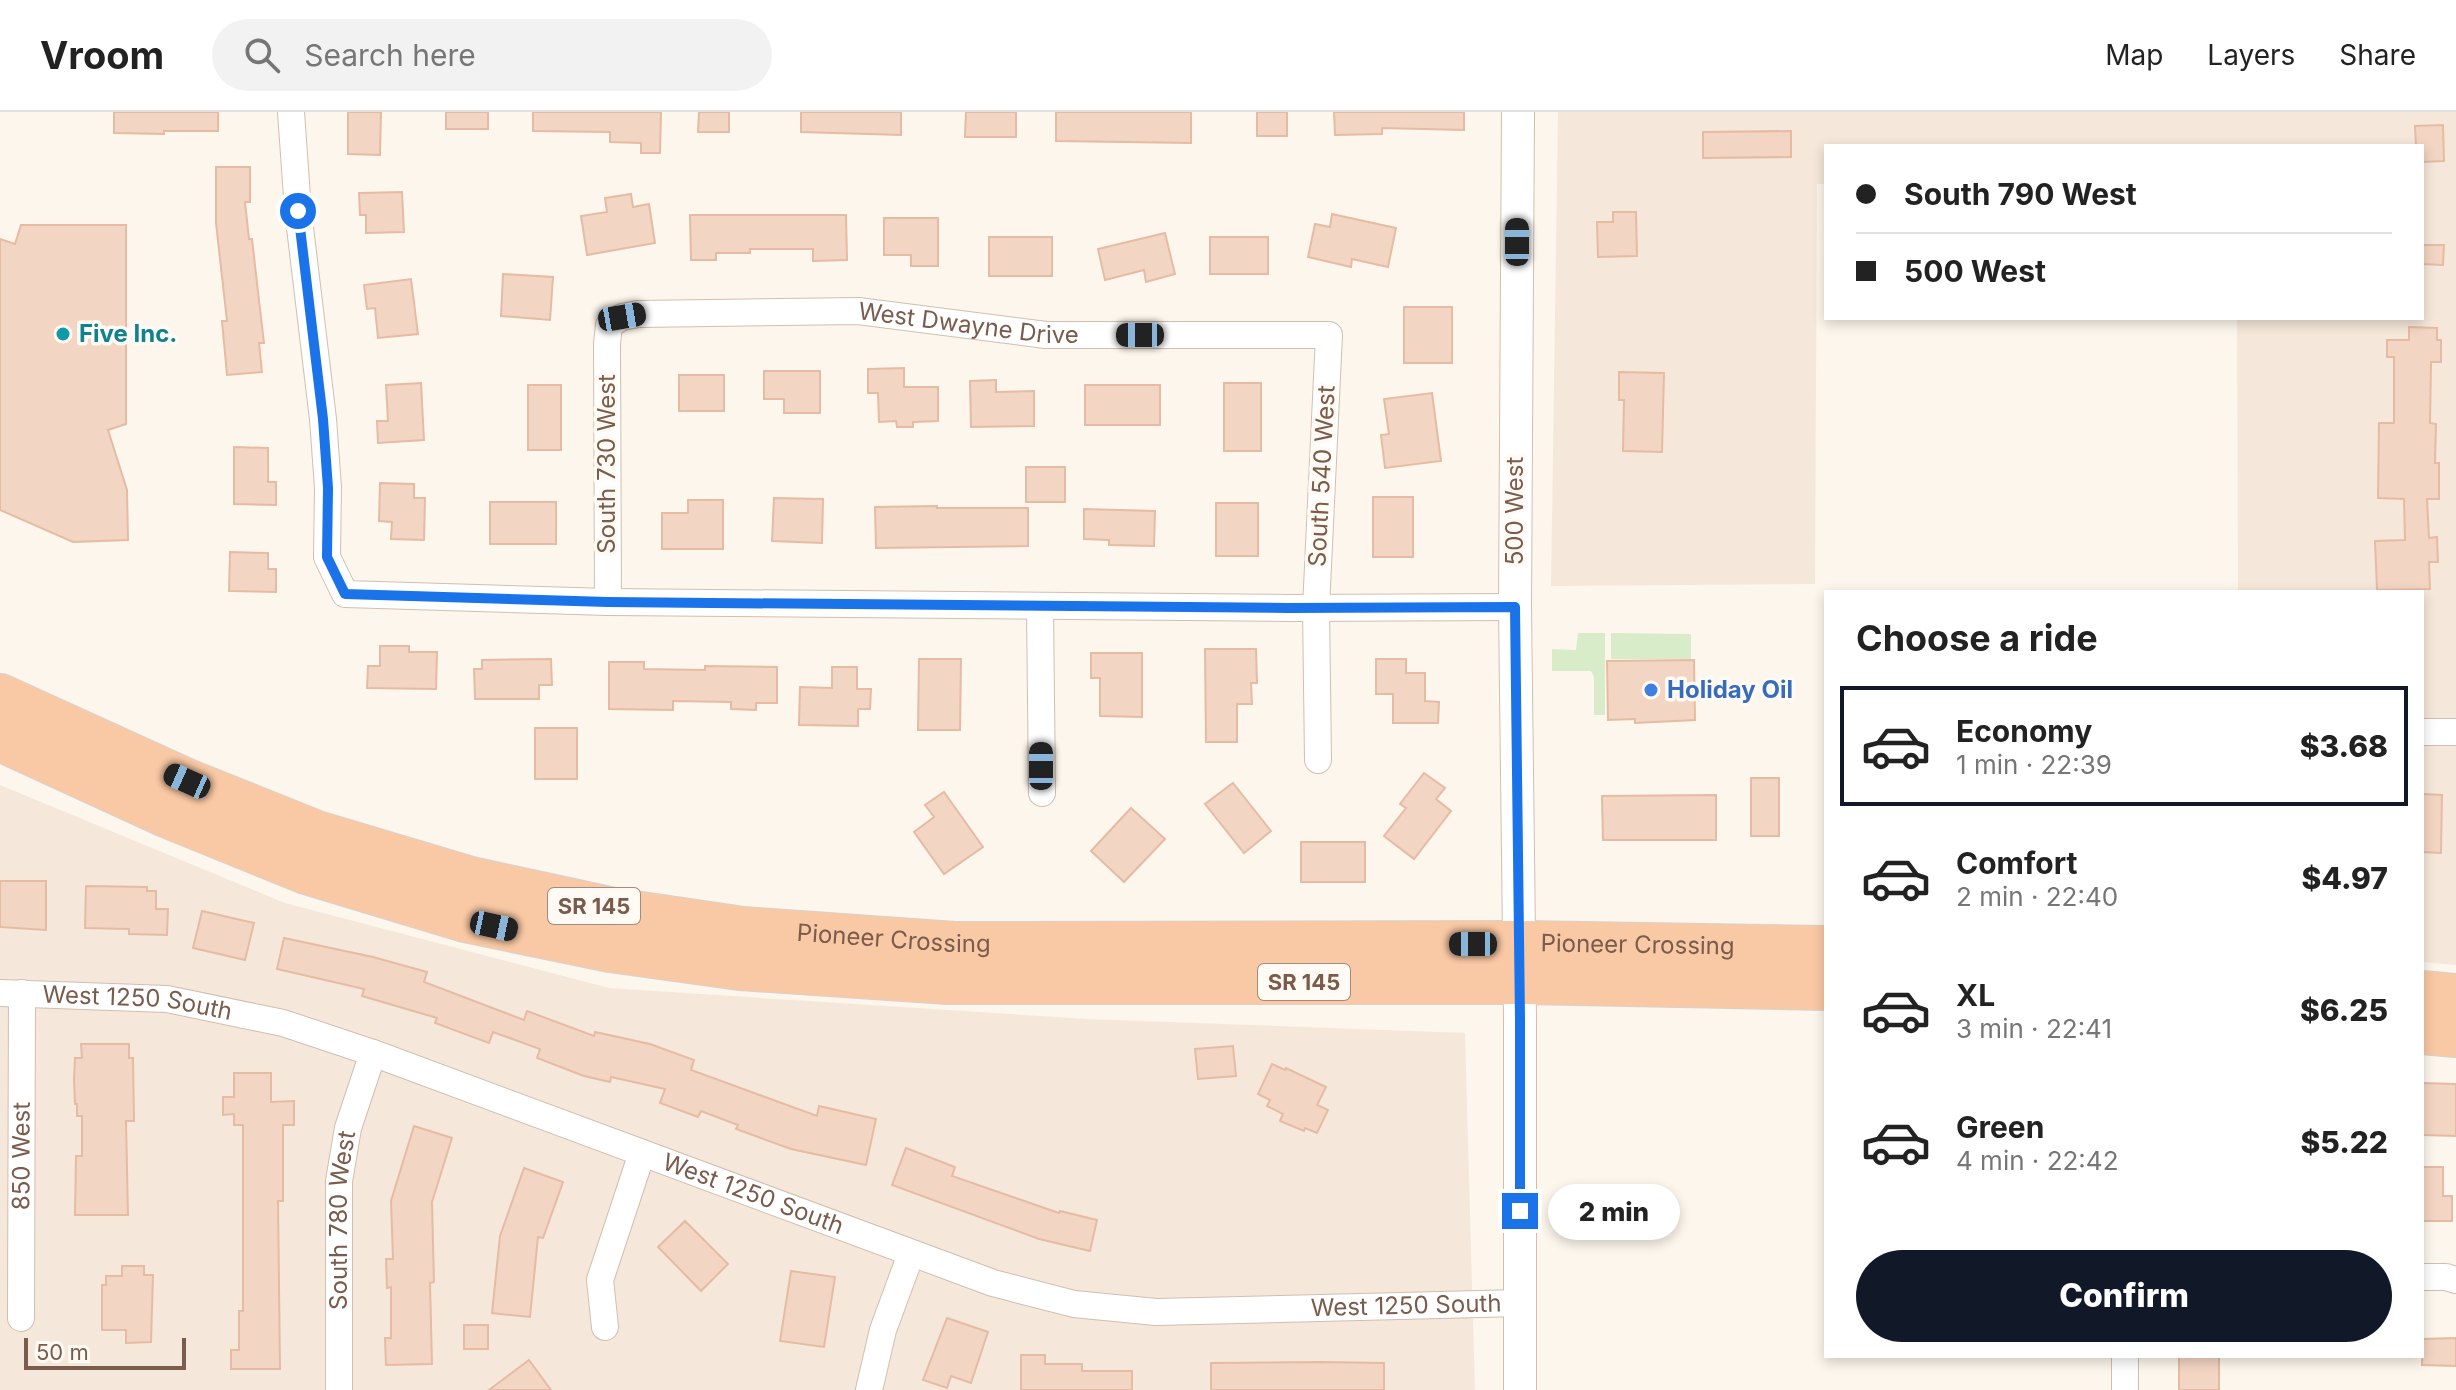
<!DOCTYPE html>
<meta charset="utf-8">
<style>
:root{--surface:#fff;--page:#f2f2f2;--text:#222;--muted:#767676;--line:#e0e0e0;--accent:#111827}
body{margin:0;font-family:Inter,sans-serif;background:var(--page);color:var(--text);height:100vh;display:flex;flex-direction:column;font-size:30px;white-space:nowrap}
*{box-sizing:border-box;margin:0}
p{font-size:26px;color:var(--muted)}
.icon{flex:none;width:44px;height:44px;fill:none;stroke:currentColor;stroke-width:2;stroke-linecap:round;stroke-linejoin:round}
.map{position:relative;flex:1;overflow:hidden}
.drawer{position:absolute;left:1824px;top:478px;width:600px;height:768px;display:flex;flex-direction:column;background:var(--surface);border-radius:0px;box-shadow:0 4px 12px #0003}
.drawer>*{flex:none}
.hud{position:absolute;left:1824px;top:32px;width:600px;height:176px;border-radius:0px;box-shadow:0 4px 12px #0003;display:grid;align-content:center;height:176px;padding:0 32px;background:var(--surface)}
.scale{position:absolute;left:24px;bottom:20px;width:162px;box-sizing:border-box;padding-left:8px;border:4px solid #7a5c4d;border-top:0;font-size:22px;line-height:28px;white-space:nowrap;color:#7a5c4d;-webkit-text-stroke:6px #fffaf3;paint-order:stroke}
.end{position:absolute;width:36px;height:36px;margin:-18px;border:10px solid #1a73e8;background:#fff;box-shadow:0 0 0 4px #fff}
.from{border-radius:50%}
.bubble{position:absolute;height:56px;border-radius:28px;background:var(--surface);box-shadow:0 4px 12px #0003;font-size:26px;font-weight:800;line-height:56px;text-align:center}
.car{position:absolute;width:24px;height:48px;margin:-24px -12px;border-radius:10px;box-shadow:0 0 6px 2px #0007;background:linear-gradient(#222 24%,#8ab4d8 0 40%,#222 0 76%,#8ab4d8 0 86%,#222 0)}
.hud b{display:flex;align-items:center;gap:28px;height:76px;font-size:30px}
.hud b+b{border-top:2px solid var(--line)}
.hud i{width:20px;height:20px;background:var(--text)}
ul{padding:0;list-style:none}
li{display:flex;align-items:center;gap:24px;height:120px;margin:0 16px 12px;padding:0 16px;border:4px solid transparent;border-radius:0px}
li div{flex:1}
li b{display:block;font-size:30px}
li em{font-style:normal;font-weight:800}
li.active{border-color:var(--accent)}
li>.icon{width:72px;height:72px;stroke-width:1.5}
h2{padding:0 32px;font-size:36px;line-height:96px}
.primary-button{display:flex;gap:16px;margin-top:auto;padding:16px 32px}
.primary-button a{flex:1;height:92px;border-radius:48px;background:var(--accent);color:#fff;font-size:32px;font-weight:800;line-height:92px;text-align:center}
header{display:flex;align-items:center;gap:48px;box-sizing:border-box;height:112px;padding:0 40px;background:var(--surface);border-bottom:2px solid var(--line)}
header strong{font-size:38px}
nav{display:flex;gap:44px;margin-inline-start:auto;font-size:28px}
.search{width:560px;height:72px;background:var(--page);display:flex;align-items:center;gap:20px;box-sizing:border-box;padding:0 28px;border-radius:44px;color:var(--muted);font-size:30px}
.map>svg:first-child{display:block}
.residential{fill:#f5e8da}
.green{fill:#d8ecc9}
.building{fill:#f3d5c3;stroke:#e6bba3;stroke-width:2}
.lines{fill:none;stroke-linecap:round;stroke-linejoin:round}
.minor-casing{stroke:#d1beb0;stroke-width:28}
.tertiary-casing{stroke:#d1beb0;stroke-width:34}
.trunk-casing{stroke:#dad1cd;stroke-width:46}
.minor{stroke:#fff;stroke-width:26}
.tertiary{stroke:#fff;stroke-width:32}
.trunk{stroke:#f9c8a4;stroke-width:44}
.route{stroke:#1a73e8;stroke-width:10}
.culture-dot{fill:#0f9aa8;stroke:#fffaf3;stroke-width:3}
.shop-dot{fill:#3f7fe0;stroke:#fffaf3;stroke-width:3}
.labels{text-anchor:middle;stroke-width:7;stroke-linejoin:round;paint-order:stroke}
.shield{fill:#fffaf3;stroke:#a28b7f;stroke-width:2}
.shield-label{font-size:22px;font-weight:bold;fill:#7a5c4d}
.street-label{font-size:24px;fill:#7a5c4d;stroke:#fffaf3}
.culture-label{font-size:24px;font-weight:bold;fill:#0d838f;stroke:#fffaf3;text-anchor:start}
.shop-label{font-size:24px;font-weight:bold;fill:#366cbe;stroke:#fffaf3;text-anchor:start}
</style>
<header>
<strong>Vroom</strong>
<div class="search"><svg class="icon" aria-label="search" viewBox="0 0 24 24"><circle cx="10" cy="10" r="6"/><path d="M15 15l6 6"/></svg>Search here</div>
<nav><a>Map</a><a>Layers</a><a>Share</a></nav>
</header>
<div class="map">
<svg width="2456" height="1278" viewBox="0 0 2456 1278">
<rect width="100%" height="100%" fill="#fdf6ec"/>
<g class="residential">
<polygon points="1558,0 2456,0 2456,853 2422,850 2422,480 2238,480 2237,206 2422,206 2422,34 1826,34 1826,72 1817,72 1815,472 1551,474"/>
<polygon points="0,673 285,791 609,876 1086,907 1465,921 1475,1278 0,1278"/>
</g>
<g class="green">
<polygon points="1578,521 1605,521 1605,603 1594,603 1594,565 1591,559 1552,559 1552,537 1576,538"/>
<polygon points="1611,521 1691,522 1691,547 1611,547"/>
</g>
<g class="building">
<polygon points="114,0 218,0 218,19 164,19 164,22 114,21"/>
<polygon points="348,0 381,0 380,43 348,42"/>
<rect x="446" y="0" width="42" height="17"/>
<polygon points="533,0 661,0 660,41 641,41 641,31 610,30 610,20 533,19"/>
<polygon points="699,0 729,0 729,20 698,20"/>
<polygon points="801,0 901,0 901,23 801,20"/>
<polygon points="966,0 1016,0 1016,25 965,25"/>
<polygon points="1056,0 1191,0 1191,31 1056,29"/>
<rect x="1257" y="0" width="30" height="24"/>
<polygon points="1334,0 1464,0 1464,18 1382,16 1382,22 1335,23"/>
<polygon points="2443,13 2444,49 2422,50 2422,34 2416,34 2415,14"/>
<polygon points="1791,19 1791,45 1703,46 1703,20"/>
<polygon points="216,55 250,55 250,90 245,90 249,127 252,127 261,206 264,231 259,231 262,260 227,263 222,209 227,209 216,111"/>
<polygon points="402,80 404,120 366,121 366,103 360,103 359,81"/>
<polygon points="631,82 633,95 649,92 655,131 587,143 581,104 607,100 605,86"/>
<polygon points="1613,100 1636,100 1637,144 1598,145 1597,110 1613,110"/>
<polygon points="1332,102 1396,116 1388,155 1352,147 1351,155 1308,145 1315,112 1330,115"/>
<polygon points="690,103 846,103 847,148 813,149 813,137 750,137 750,141 716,141 716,148 691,148"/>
<polygon points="884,106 938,106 938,154 911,154 911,143 884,143"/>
<polygon points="21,113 126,113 126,312 108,318 127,378 128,428 73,430 0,398 0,127 15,132"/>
<polygon points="1165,121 1175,162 1146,170 1144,158 1105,168 1098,137"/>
<rect x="989" y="125" width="63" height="39"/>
<rect x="1210" y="125" width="58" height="37"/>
<polygon points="2422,133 2444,133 2443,153 2422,152"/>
<polygon points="503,162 553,165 550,208 501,204"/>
<polygon points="411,167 418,222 378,226 375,196 367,197 364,173"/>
<rect x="1404" y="195" width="48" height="56"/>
<polygon points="2409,215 2437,216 2437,228 2441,228 2441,250 2431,250 2430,311 2436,312 2435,351 2439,351 2439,387 2427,387 2429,426 2437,425 2438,450 2429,450 2430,477 2377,478 2375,429 2405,428 2404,387 2378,386 2379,311 2394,311 2394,245 2387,245 2387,228 2409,228"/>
<polygon points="904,256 904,275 938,275 938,309 913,310 913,315 897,315 896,309 879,310 878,281 868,281 868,257"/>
<polygon points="764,259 820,259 820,301 784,301 784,287 764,287"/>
<polygon points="1619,260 1664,261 1662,340 1623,339 1624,288 1619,288"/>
<rect x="679" y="263" width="45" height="36"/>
<polygon points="996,268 996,280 1034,279 1034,314 971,315 970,269"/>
<polygon points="421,271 424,328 378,331 377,309 388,309 386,273"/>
<rect x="1224" y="271" width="37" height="68"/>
<rect x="528" y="273" width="33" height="65"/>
<rect x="1085" y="273" width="75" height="40"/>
<polygon points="1432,281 1441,349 1385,356 1381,323 1389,322 1384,287"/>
<polygon points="234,335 268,336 268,370 276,370 276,393 234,392"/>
<rect x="1026" y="355" width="39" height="35"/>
<polygon points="380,371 414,372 414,386 425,386 424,428 391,427 392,410 379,409"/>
<rect x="1373" y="385" width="40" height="60"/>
<polygon points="774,386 823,387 822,431 772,429"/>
<polygon points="688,388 723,388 723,437 662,437 662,401 688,401"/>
<rect x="490" y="390" width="66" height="42"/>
<rect x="1216" y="391" width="42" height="53"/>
<polygon points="937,394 937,396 1028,396 1028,434 876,436 875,395"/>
<polygon points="1084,397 1155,399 1154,434 1109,433 1109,428 1084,427"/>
<polygon points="230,440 268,441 268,457 276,457 276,480 229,479"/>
<polygon points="380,534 409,534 409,540 437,540 436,577 367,576 368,554 380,554"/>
<polygon points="1205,537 1256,537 1257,571 1251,571 1252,592 1237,592 1237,630 1206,630"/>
<polygon points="1091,541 1142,541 1142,605 1100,604 1100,566 1091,566"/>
<polygon points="551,547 552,573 539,573 539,587 475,587 474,557 482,557 482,548"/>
<polygon points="919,547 961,547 960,618 918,618"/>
<polygon points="1376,547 1406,547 1406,561 1425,561 1425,589 1439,590 1438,611 1393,611 1393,582 1376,582"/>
<polygon points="1694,548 1695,608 1635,611 1635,607 1608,608 1607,549"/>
<polygon points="609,550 644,550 644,557 705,558 705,554 777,555 777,591 756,591 756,598 731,597 731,590 673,589 673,598 609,597"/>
<polygon points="832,555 857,555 857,577 871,577 870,597 858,597 858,614 799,613 800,575 832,576"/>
<rect x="535" y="616" width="42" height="51"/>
<polygon points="1424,661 1445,676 1436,687 1451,699 1414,747 1384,724 1406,696 1400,692"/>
<rect x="1751" y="666" width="28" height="58"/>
<polygon points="1233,671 1271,719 1244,741 1205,692"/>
<polygon points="944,680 983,735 944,762 914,720 934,705 925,693"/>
<polygon points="2422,682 2442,683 2441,741 2422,740"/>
<polygon points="1716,683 1716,728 1603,728 1602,684"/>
<polygon points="1131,696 1165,727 1124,770 1091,739"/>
<rect x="1301" y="730" width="64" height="40"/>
<polygon points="0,769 46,769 46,818 0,815"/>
<polygon points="86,774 147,775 147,779 156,779 156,797 168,797 167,823 129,822 129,817 85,816"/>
<polygon points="202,799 254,811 245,848 193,836"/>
<polygon points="284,826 373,845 427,860 424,870 524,908 527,899 594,924 595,920 650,932 694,948 691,958 817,1004 819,994 876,1007 866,1053 791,1037 736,1017 738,1013 701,999 698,1005 660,991 665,977 611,965 610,970 584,964 537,946 540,937 493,920 489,931 435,911 437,906 362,884 364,877 277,857"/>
<polygon points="81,932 129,932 129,946 133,946 134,1009 126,1009 128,1103 75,1103 76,1044 82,1044 82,1004 77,1004 77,992 75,992 74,967 75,946 82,946"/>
<polygon points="1233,934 1236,964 1198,967 1195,937"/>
<polygon points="1272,952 1285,958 1286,956 1326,975 1317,993 1328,998 1317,1021 1305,1016 1304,1019 1280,1009 1283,1002 1267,994 1270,988 1258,982"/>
<polygon points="234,961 271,961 271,990 294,989 294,1013 283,1013 283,1089 278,1089 280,1257 231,1257 231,1238 239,1238 239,1199 243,1199 243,1013 234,1013 234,1002 223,1003 223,985 234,985"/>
<polygon points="2422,971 2456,972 2456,1024 2422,1023"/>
<polygon points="414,1014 452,1026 432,1090 434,1170 430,1171 432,1252 386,1253 385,1226 391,1226 391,1175 387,1176 386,1147 393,1147 391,1089"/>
<polygon points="906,1036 955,1055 952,1064 1059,1101 1060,1099 1097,1108 1090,1139 1039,1127 892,1073"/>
<polygon points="2422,1055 2443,1055 2443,1084 2452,1084 2452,1109 2422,1109"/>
<polygon points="524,1056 563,1070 543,1126 538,1125 530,1205 492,1201 500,1124"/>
<polygon points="685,1109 728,1152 701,1179 658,1135"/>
<polygon points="122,1154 144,1154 144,1163 153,1163 151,1230 126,1231 126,1218 102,1218 102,1173 106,1173 106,1164 122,1164"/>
<polygon points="791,1159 835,1165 824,1235 780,1229"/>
<polygon points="947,1206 988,1220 971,1271 951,1264 947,1276 923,1268"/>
<rect x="464" y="1213" width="24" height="24"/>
<polygon points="2456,1226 2456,1254 2422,1253 2422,1227"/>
<polygon points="1021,1243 1045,1243 1045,1252 1082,1252 1082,1259 1132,1259 1132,1278 1021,1278"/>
<rect x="2179" y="1244" width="40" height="34"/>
<polygon points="529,1248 551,1278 489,1278"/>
<polygon points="1320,1250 1384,1251 1384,1278 1211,1278 1211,1251"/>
</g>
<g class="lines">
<defs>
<g id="minor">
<polyline points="291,0 298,99 323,307 328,376 327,445 345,482 608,490 1288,496 1515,495"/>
<path id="s1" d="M608,490L607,232L609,213L622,205L638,202L858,199L1046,223H1329L1316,496L1318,648"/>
<polyline points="1040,494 1042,681"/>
<polyline points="2422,620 2456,620"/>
<path id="s2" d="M0,881L167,887L283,911L373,941L993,1171L1074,1192L1156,1200L1520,1191"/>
<polyline points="2422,1165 2446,1165 2456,1168"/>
<path id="s3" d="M21,1206L22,881"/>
<polyline points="605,1215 600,1168 642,1041"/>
<polyline points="2125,1244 2125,1278"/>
<path id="s4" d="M339,1278V1069L348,1016L373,941"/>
<polyline points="869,1278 883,1218 911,1142"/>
</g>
<polyline id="tertiary" points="1518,0 1515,495 1520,908 1520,1278"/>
<g id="trunk">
<path id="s5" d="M0,584L187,669L317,721L471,767L614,798L743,817L955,832L1518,831L1826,836"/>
<polyline points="0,627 168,704 306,760 465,808 610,838 740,856 948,870 1519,870 1826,876"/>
<polyline points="2422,881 2456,884"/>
<polyline points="2422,920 2456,923"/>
</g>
</defs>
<use href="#minor" class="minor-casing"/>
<use href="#tertiary" class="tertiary-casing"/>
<use href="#trunk" class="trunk-casing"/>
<use href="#minor" class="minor"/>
<use href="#tertiary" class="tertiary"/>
<use href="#trunk" class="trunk"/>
</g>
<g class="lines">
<polyline class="route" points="298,99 323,307 328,376 327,445 345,482 608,490 1288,496 1515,495 1520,908 1520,1099"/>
</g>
<circle class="culture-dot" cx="63" cy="222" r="8"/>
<circle class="shop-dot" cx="1651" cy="578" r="8"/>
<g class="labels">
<g class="shield">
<rect x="548" y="776" width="92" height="36" rx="6"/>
<rect x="1258" y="852" width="92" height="36" rx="6"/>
</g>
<g class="shield-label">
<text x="594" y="802">SR 145</text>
<text x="1304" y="878">SR 145</text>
</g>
<g class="street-label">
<text dy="8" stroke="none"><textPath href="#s1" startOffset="640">West Dwayne Drive</textPath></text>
<text transform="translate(607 352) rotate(-90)" y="8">South 730 West</text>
<text transform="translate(1322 364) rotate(-87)" y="8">South 540 West</text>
<text transform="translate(1515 399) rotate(-90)" y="8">500 West</text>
<text dy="8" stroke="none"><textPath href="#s5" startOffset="934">Pioneer Crossing</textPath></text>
<text dy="8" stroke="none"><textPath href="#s5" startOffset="1678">Pioneer Crossing</textPath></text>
<text dy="8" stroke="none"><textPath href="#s2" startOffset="138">West 1250 South</textPath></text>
<text dy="8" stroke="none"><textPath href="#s3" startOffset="162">850 West</textPath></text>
<text dy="8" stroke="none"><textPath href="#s2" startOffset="786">West 1250 South</textPath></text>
<text dy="8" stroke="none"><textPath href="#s4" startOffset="170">South 780 West</textPath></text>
<text dy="8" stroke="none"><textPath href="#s2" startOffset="1458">West 1250 South</textPath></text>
</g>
<g class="culture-label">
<text x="79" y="230">Five Inc.</text>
</g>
<g class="shop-label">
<text x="1667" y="586">Holiday Oil</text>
</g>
</g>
</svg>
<div class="scale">50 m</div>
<i class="end from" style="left:298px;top:99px"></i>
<i class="end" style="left:1520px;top:1099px"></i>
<div class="bubble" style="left:1548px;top:1072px;width:132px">2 min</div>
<i class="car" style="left:1517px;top:130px;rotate:0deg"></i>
<i class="car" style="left:622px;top:205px;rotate:80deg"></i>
<i class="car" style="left:1140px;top:223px;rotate:270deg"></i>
<i class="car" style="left:1041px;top:654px;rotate:0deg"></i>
<i class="car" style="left:187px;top:669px;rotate:294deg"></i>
<i class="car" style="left:494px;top:814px;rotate:102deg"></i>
<i class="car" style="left:1473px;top:832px;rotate:270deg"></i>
<div class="hud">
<b><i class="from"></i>South 790 West</b>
<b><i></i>500 West</b>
</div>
<section class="drawer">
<h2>Choose a ride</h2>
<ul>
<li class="active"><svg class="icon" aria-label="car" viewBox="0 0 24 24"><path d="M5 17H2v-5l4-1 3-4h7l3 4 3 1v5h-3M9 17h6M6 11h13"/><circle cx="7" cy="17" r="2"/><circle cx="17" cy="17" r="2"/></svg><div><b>Economy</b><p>1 min · 22:39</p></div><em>$3.68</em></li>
<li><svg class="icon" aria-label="car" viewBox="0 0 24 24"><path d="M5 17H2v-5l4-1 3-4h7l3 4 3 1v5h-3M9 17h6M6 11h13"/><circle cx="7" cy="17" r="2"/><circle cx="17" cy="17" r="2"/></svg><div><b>Comfort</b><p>2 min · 22:40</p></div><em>$4.97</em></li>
<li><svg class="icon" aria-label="car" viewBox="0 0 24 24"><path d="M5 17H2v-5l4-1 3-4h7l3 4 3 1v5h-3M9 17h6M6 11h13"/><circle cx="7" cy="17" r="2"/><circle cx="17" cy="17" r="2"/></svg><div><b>XL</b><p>3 min · 22:41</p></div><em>$6.25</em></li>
<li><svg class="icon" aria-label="car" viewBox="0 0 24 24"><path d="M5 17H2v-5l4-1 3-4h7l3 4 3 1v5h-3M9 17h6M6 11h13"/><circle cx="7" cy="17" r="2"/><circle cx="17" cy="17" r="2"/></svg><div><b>Green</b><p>4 min · 22:42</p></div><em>$5.22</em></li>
</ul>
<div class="primary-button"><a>Confirm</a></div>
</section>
</div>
